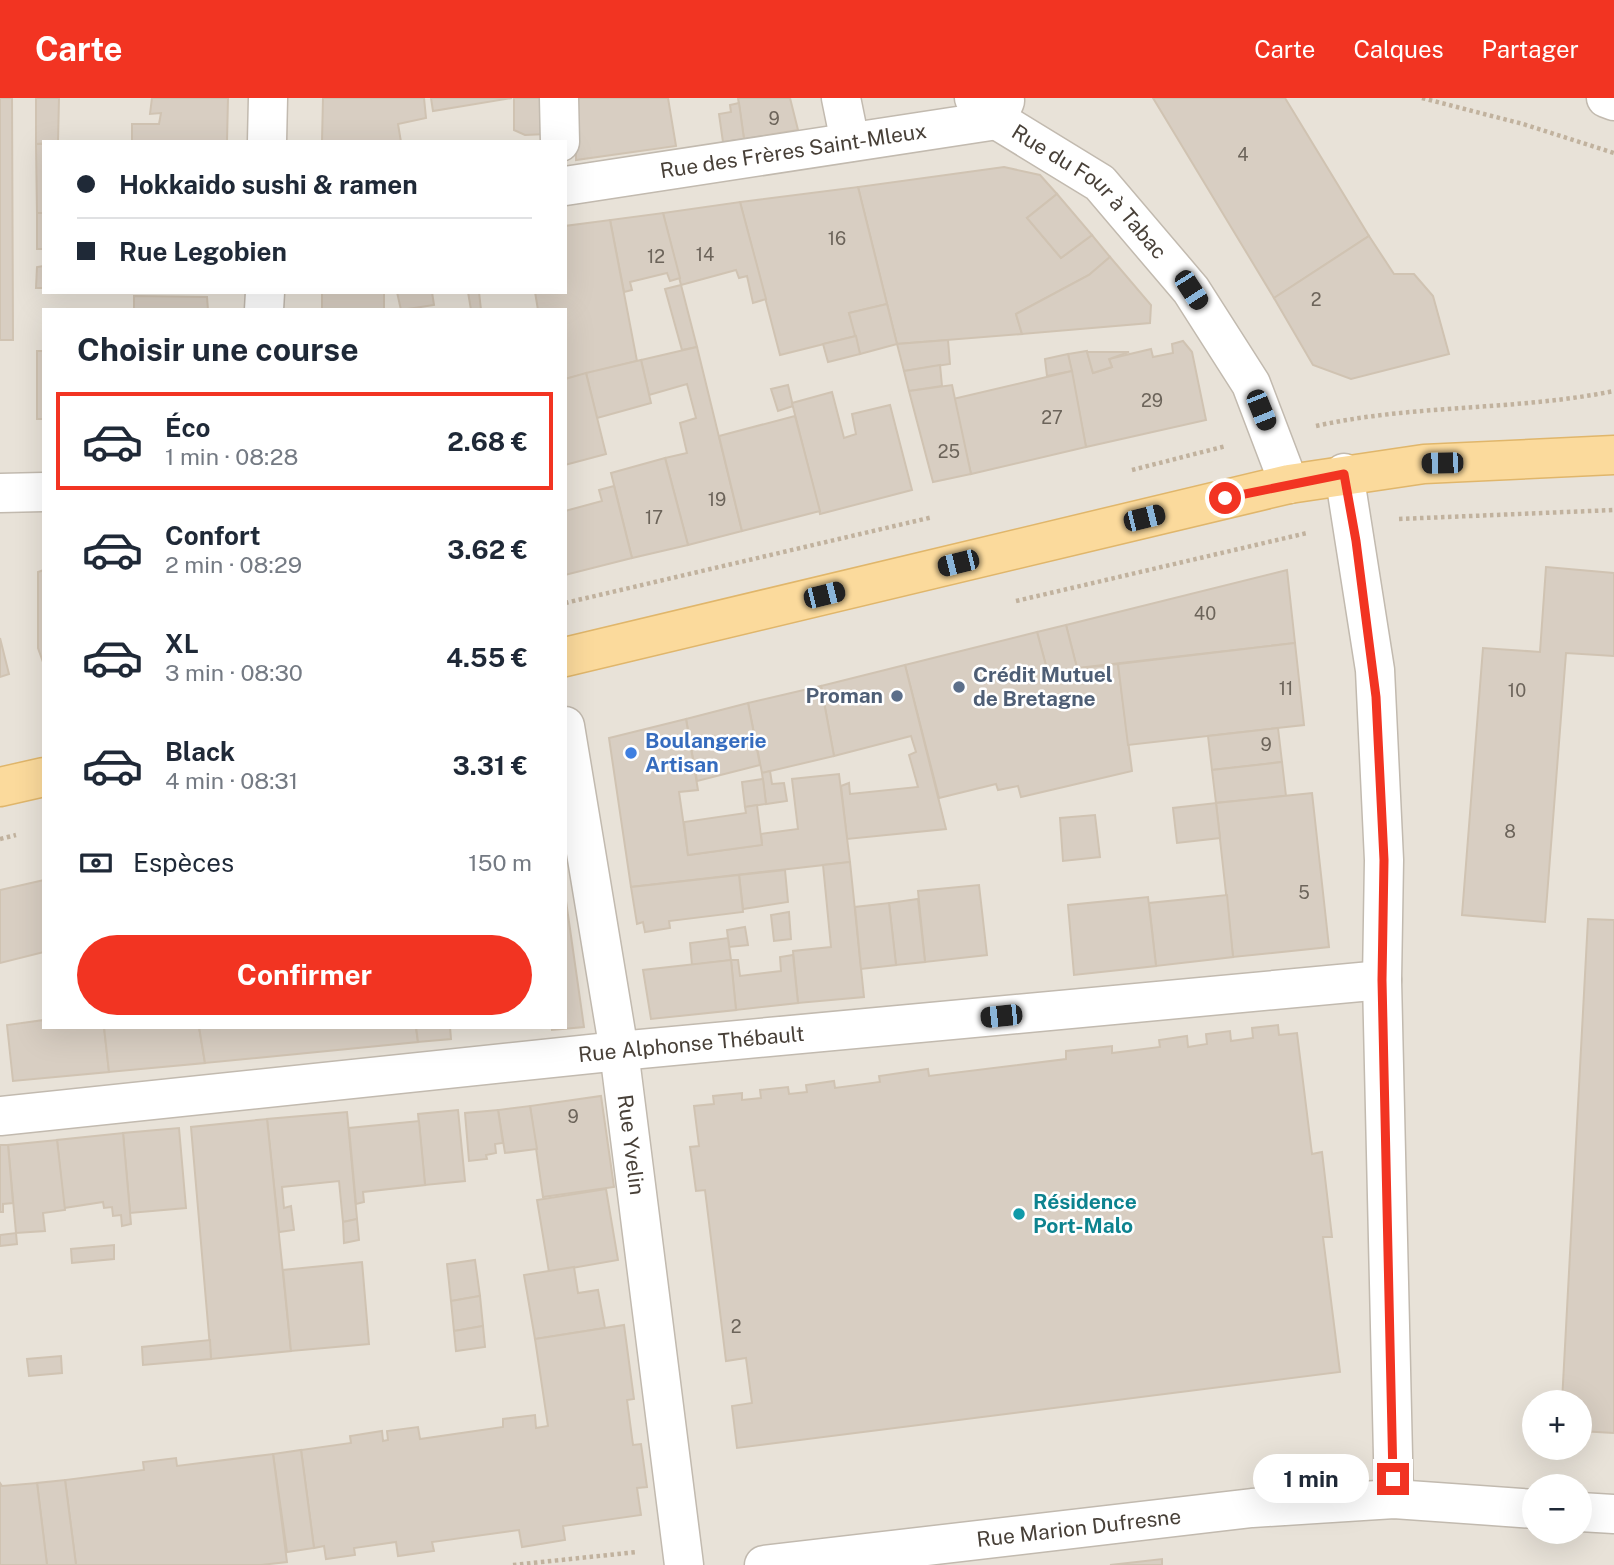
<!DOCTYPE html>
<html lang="fr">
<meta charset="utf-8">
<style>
:root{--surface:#fff;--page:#f2f2f3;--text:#1f2937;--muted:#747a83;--line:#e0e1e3;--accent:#f23422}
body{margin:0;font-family:"Public Sans",sans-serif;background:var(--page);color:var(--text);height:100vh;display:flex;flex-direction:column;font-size:26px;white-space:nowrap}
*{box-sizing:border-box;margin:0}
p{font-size:23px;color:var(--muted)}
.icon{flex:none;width:38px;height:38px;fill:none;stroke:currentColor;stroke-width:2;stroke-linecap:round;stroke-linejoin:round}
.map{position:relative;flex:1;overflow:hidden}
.details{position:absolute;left:42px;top:210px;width:525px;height:721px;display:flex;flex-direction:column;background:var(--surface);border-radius:0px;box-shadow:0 7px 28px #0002}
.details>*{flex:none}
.hud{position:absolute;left:42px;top:42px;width:525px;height:154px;border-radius:0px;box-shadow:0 7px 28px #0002;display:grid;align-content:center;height:154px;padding:0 35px;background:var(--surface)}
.controls{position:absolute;left:1522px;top:1292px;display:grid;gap:14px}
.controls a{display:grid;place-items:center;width:70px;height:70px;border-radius:50%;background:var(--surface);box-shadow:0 7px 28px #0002;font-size:35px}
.end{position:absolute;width:32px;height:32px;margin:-16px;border:9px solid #f23422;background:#fff;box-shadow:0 0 0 4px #fff}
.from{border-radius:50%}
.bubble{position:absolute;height:49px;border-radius:24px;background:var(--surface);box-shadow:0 7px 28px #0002;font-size:23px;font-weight:700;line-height:49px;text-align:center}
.car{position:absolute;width:21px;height:42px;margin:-21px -10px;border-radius:9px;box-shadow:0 0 5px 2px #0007;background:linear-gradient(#222 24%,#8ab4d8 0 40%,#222 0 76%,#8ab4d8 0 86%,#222 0)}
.hud b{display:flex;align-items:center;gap:24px;height:66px;font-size:26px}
.hud b+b{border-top:2px solid var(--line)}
.hud i{width:18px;height:18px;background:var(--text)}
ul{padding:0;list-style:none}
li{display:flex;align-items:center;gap:21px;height:98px;margin:0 14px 10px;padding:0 21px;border:4px solid transparent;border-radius:0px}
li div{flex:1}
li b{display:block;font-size:26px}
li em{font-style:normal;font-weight:700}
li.on{border-color:var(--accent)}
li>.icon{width:63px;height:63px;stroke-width:1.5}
h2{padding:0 35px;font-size:32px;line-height:84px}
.pay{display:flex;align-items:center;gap:18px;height:77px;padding:0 35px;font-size:26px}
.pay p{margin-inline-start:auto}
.primary-button{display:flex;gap:14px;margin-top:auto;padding:14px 35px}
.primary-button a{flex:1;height:80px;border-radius:42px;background:var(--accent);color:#fff;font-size:28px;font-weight:700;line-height:80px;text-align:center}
header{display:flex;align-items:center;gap:42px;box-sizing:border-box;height:98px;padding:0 35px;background:var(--accent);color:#fff}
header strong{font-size:33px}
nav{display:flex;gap:38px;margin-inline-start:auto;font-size:24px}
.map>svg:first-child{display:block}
.residential{fill:#e8e2d8;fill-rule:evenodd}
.building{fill:#d8cec2;stroke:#d0c3b2;stroke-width:2}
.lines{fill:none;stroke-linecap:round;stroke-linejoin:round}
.minor-casing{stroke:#c2baaf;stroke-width:41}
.major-casing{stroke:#e0b66b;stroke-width:41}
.path{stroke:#c1b29e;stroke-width:4.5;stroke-dasharray:3.5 3.5;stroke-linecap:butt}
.minor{stroke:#fff;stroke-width:38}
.major{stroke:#fbda9c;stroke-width:38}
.route{stroke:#f23422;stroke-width:9}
.service-dot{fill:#5c6f8a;stroke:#fff;stroke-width:2.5}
.shop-dot{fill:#3f7fe0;stroke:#fff;stroke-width:2.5}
.culture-dot{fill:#0f9aa8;stroke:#fff;stroke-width:2.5}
.labels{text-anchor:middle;stroke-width:5;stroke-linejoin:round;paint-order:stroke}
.number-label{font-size:18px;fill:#6c645a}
.street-label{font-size:21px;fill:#484038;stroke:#fff}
.service-label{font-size:21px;font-weight:bold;fill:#4e5e75;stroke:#fff;text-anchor:start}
.shop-label{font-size:21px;font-weight:bold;fill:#366cbe;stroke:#fff;text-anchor:start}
.culture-label{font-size:21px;font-weight:bold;fill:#0d838f;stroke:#fff;text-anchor:start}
</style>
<header>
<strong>Carte</strong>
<nav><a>Carte</a><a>Calques</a><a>Partager</a></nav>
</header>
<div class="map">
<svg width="1614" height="1467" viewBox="0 0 1614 1467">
<rect width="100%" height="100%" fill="#f4f0e9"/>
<path class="residential" d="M0,0H1614V1467H0ZM44,44H565V194H44ZM44,212H565V929H44ZM1535,1304H1580V1349H1535ZM1535,1388H1580V1433H1535Z"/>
<g class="building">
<polygon points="0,0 12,0 13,242 0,242"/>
<polygon points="36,0 59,0 58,44 36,46"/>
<polygon points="152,0 228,0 227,44 132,44 132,26 159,26 161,15 150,16"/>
<polygon points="323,0 424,0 426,20 398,26 401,44 322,44"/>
<polygon points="431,0 512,0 433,13"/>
<polygon points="514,0 545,0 546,36 525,37 514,32"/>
<polygon points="576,0 668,0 676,48 576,62"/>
<polygon points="738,0 790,0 798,32 744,41"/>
<polygon points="1153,0 1285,0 1369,138 1274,200"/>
<polygon points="739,5 744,41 723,44 719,16 731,14 730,7"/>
<polygon points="36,46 44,46 44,115 37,115"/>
<polygon points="1004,69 1040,77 1057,96 1027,120 1061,160 1092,137 1110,159 1089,177 1016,216 1022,236 897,246 858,89"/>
<polygon points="858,89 887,206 849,215 856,238 780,257 740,104"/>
<polygon points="1057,96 1092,137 1061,160 1027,120"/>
<polygon points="740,104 766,201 753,205 747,178 739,180 736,172 681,187 663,115"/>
<rect x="37" y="115" width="7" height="36"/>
<polygon points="663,115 680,180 670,183 667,175 630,184 632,192 624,194 610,122"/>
<polygon points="610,122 637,263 565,281 565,212 538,212 535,194 565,194 565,128"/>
<polygon points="1369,138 1394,176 1414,176 1433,198 1449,256 1351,281 1313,267 1274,200"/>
<polygon points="1110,159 1151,207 1150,225 1022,236 1016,216 1089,177"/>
<polygon points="44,168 44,190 36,190 37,169"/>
<polygon points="681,187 697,249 682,252 665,191"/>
<rect x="322" y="194" width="62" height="18"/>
<polygon points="397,194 432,194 434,207 401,212"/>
<polygon points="468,194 479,194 481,212 471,212"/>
<polygon points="134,198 207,199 208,212 134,212"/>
<polygon points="887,206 897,246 860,256 849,215"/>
<polygon points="856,238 860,256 828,264 823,246"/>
<polygon points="948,242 950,266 904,273 897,246"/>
<polygon points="1183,243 1192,254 1206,322 1086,349 1068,256 1087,253 1093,275 1112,269 1109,261 1151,251 1153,259 1173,255 1172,246"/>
<polygon points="697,249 742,433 688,447 665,360 687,355 680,325 696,320 687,286 649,297 641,262"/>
<rect x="37" y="253" width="7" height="68"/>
<polygon points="1087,254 1129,254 1109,261 1112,269 1093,275"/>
<polygon points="1068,256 1072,273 1047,278 1045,261"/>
<polygon points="641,262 651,305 597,320 586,275"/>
<polygon points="940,267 942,288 909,293 904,273"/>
<polygon points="1072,273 1086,349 971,376 953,301"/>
<polygon points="586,275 606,356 565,367 565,281"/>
<polygon points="788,287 793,308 778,313 771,291"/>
<polygon points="952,287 971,376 933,384 909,293"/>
<polygon points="832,294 844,340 856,336 852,316 890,307 912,392 820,416 792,305"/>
<polygon points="795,318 820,413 742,433 719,338"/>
<polygon points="665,360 688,447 632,460 611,375"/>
<polygon points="614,388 632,460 565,477 565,413 602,403 599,392"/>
<polygon points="1546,469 1614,475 1614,558 1566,555 1545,824 1462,817 1483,550 1540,554"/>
<polygon points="44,472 44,567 38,550 38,474"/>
<polygon points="1287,472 1295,545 1077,570 1066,527"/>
<polygon points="1066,527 1077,570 1072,571 1074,577 1059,580 1056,573 1048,575 1037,534"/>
<polygon points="1037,534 1048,575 1056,573 1059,580 1074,577 1072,571 1118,566 1132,673 1021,699 1018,688 998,692 996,686 939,700 905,567"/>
<polygon points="0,540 9,576 0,579"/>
<polygon points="1295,545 1304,627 1128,647 1118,566"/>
<polygon points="905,567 946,731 847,741 841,688 849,685 850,696 918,689 909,657 916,654 911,638 834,658 821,588"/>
<polygon points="821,588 834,658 762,675 748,605"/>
<polygon points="748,605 760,667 697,683 686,621"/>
<polygon points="686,621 698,692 679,694 688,757 762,747 761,736 798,731 792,681 839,676 850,764 631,789 609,640"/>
<polygon points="1278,630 1282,664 1212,672 1208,638"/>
<polygon points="1282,664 1286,698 1216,705 1212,672"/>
<polygon points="770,673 772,686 784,685 787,703 766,706 762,675"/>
<polygon points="763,681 766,706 745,709 742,684"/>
<polygon points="1312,695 1329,849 1233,859 1216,705"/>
<polygon points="1216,705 1220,740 1177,745 1173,710"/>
<polygon points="757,707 762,747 688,757 684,724 746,715 745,709"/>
<polygon points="1095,717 1100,759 1063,763 1060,720"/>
<polygon points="850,764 864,899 798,905 793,853 831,849 823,767"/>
<polygon points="785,772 788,804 743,811 739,777"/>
<polygon points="739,777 743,814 669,823 670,830 645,834 643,824 637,826 631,789"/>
<polygon points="44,782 44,854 0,865 0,792"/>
<polygon points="979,787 987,857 925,864 918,793"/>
<polygon points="565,796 584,929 552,932 552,929 565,929"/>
<polygon points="1227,797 1233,859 1156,868 1149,805"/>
<polygon points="1148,799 1156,868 1074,877 1068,807"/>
<polygon points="918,801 925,864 896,867 889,805"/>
<polygon points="889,805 896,867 861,871 855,809"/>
<polygon points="789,814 791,841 774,843 771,817"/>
<polygon points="1588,821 1614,822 1614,1335 1580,1333 1580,1304 1562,1304"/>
<polygon points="745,829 748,847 729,849 727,832"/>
<polygon points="728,840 731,862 692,867 690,845"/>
<polygon points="793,857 798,905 736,912 731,862 738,862 740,878 781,873 780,859"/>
<polygon points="731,862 736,912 651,921 643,872"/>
<polygon points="44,922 44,929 104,929 109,974 13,983 7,927"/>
<polygon points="1278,927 1279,937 1297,935 1312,1056 1322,1054 1332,1139 1323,1139 1340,1274 737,1350 732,1308 752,1305 746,1260 726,1263 705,1092 696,1093 690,1049 699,1048 694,1008 714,1006 713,998 742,995 742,1002 761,1000 760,992 788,989 789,996 807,994 806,987 834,983 835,990 880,984 879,978 928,971 929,978 1066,961 1066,953 1112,948 1112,955 1160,949 1159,942 1187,938 1188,949 1207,946 1206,936 1230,933 1231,943 1253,940 1252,930"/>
<polygon points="104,929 199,929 205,965 109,974"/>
<polygon points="199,929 416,929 418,944 205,965"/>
<polygon points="416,929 450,929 451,941 418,944"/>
<polygon points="601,998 614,1089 543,1099 530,1008"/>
<polygon points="530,1008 537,1051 505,1055 498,1012"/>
<polygon points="458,1012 465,1083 425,1087 418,1016"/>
<polygon points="498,1012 503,1045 495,1046 496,1055 486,1057 487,1061 469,1063 465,1015"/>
<polygon points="347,1014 357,1121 343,1124 339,1083 282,1089 284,1110 291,1108 294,1132 279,1134 267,1021"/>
<polygon points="267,1021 291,1253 211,1261 191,1029"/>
<polygon points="419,1023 425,1087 363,1094 364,1104 356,1106 349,1030"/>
<polygon points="179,1030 186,1110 130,1115 123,1035"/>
<polygon points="123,1035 131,1126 122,1128 121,1117 113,1118 112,1109 104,1110 103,1104 64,1110 57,1042"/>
<polygon points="57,1042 65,1112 43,1115 45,1133 16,1135 8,1047"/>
<polygon points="0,1047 8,1047 13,1105 3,1106 3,1114 0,1114"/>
<polygon points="606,1091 618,1162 549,1174 537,1102"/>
<polygon points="357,1121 359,1142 344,1145 343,1124"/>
<polygon points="16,1135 17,1146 0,1148 0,1137"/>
<polygon points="114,1147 114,1161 72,1165 71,1151"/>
<polygon points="475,1162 480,1198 451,1203 447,1166"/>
<polygon points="362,1164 369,1246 291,1253 283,1172"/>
<polygon points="574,1169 578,1195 598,1192 605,1230 535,1241 524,1177"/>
<polygon points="480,1198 483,1228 454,1233 451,1203"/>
<polygon points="624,1227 634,1301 627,1302 633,1347 641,1346 647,1389 637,1390 641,1417 563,1428 565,1442 522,1449 519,1432 432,1444 434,1453 398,1458 396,1444 354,1450 355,1457 326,1461 324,1448 314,1450 301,1352 351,1345 350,1338 382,1333 383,1343 388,1342 387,1333 418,1329 420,1341 503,1329 503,1321 535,1317 536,1330 548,1328 535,1241"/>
<polygon points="483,1228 485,1249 456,1253 454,1233"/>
<polygon points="210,1242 211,1261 143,1267 142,1249"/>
<polygon points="61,1258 62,1275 29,1278 27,1261"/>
<polygon points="301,1352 314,1450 287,1454 273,1356"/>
<polygon points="273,1356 287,1464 261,1467 76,1467 65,1382 144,1372 143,1364 176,1360 177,1368"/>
<polygon points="65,1382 76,1467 47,1467 37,1385"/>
<polygon points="0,1385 2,1388 37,1385 47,1467 0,1467"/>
<polygon points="1162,1461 1162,1467 1110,1467"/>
</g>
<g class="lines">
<defs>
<g id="minor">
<polyline points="559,0 560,44"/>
<polyline points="841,0 850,44"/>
<path id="s1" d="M974,0L997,22L1100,85L1191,192L1251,286L1289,386"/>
<polyline points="1606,0 1614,3"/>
<polyline points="267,44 268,0"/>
<path id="s2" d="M565,88L997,22L1005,3"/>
<polyline points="264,212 265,194"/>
<polyline points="1344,375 1375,572 1384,762 1382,882 1394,1401"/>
<polyline points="0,395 44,394"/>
<path id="s3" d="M565,628L619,953L684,1467"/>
<path id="s4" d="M0,1018L619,953L1382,882"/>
<polyline points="1580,1414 1614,1416"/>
<path id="s5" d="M764,1467L1252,1410L1394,1401L1535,1411"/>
</g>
<g id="major">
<polyline points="565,559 1289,386 1424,366 1614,357"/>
<polyline points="0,689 44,679"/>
</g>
</defs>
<use href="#minor" class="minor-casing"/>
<use href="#major" class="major-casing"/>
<g class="path">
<polyline points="1422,0 1523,26 1614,55"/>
<path d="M1316,328C1414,306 1516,313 1614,293"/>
<polyline points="1132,372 1226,348"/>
<polyline points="1399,421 1614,412"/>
<polyline points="1016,503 1307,435"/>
<polyline points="565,505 933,419"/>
<polyline points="0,741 16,737"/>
<polyline points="513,1467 637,1454"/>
</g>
<use href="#minor" class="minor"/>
<use href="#major" class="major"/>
</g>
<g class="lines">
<polyline class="route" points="1225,400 1344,376 1356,443 1376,599 1384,762 1382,882 1393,1381"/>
</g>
<g class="service-dot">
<circle cx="959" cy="589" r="7"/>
<circle cx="897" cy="598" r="7"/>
</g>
<circle class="shop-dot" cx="631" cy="655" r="7"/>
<circle class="culture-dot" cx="1019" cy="1116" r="7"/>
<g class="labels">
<g class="number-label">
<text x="774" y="27">9</text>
<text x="1243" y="63">4</text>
<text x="837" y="147">16</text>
<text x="705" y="163">14</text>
<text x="656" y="165">12</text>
<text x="1316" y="208">2</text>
<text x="1152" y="309">29</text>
<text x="1052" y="326">27</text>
<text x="949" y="360">25</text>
<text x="717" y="408">19</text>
<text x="654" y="426">17</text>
<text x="1205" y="522">40</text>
<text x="1286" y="597">11</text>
<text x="1517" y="599">10</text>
<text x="1266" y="653">9</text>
<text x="1510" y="740">8</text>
<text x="1304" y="801">5</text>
<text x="573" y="1025">9</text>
<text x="736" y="1235">2</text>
</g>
<g class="street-label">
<text dy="7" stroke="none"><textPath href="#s2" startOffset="231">Rue des Frères Saint-Mleux</textPath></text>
<text dy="7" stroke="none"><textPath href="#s1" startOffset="150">Rue du Four à Tabac</textPath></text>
<text dy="7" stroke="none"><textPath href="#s4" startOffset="695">Rue Alphonse Thébault</textPath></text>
<text dy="7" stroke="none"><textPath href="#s3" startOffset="424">Rue Yvelin</textPath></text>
<text dy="7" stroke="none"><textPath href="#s5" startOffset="317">Rue Marion Dufresne</textPath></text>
</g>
<g class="service-label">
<text x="973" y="584">Crédit Mutuel<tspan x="973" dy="24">de Bretagne</tspan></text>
<text x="883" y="605" text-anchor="end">Proman</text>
</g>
<g class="shop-label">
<text x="645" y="650">Boulangerie<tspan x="645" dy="24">Artisan</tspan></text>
</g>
<g class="culture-label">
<text x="1033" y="1111">Résidence<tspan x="1033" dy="24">Port-Malo</tspan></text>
</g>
</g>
</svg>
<div class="controls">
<a>+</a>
<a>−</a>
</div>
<i class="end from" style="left:1225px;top:400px"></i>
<i class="end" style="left:1393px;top:1381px"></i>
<div class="bubble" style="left:1253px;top:1356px;width:116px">1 min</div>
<i class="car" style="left:1191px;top:192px;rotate:147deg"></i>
<i class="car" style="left:1261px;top:312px;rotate:158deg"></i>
<i class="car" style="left:1442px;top:365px;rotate:269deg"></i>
<i class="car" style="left:1144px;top:420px;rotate:76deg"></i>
<i class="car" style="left:958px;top:465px;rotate:256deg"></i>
<i class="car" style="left:824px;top:497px;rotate:76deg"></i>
<i class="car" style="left:1001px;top:918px;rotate:264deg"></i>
<div class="hud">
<b><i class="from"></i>Hokkaido sushi &amp; ramen</b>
<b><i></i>Rue Legobien</b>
</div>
<section class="details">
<h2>Choisir une course</h2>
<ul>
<li class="on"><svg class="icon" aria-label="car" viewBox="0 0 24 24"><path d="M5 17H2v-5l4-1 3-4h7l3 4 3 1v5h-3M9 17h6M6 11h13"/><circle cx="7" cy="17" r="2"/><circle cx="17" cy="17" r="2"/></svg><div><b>Éco</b><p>1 min · 08:28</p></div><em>2.68 €</em></li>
<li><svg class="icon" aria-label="car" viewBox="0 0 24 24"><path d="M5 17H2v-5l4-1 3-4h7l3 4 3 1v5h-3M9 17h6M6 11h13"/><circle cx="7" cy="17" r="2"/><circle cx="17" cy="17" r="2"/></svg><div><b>Confort</b><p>2 min · 08:29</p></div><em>3.62 €</em></li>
<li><svg class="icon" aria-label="car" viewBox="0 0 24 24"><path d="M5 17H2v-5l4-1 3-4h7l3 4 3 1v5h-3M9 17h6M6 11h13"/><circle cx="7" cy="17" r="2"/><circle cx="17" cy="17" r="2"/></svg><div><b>XL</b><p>3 min · 08:30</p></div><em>4.55 €</em></li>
<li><svg class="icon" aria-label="car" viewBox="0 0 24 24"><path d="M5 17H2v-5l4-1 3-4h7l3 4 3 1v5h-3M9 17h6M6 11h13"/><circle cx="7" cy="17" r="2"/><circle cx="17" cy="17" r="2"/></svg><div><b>Black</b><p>4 min · 08:31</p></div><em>3.31 €</em></li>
</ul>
<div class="pay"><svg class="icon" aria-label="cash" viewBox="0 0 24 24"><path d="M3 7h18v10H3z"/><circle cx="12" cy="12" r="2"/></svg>Espèces<p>150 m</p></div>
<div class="primary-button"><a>Confirmer</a></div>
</section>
</div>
